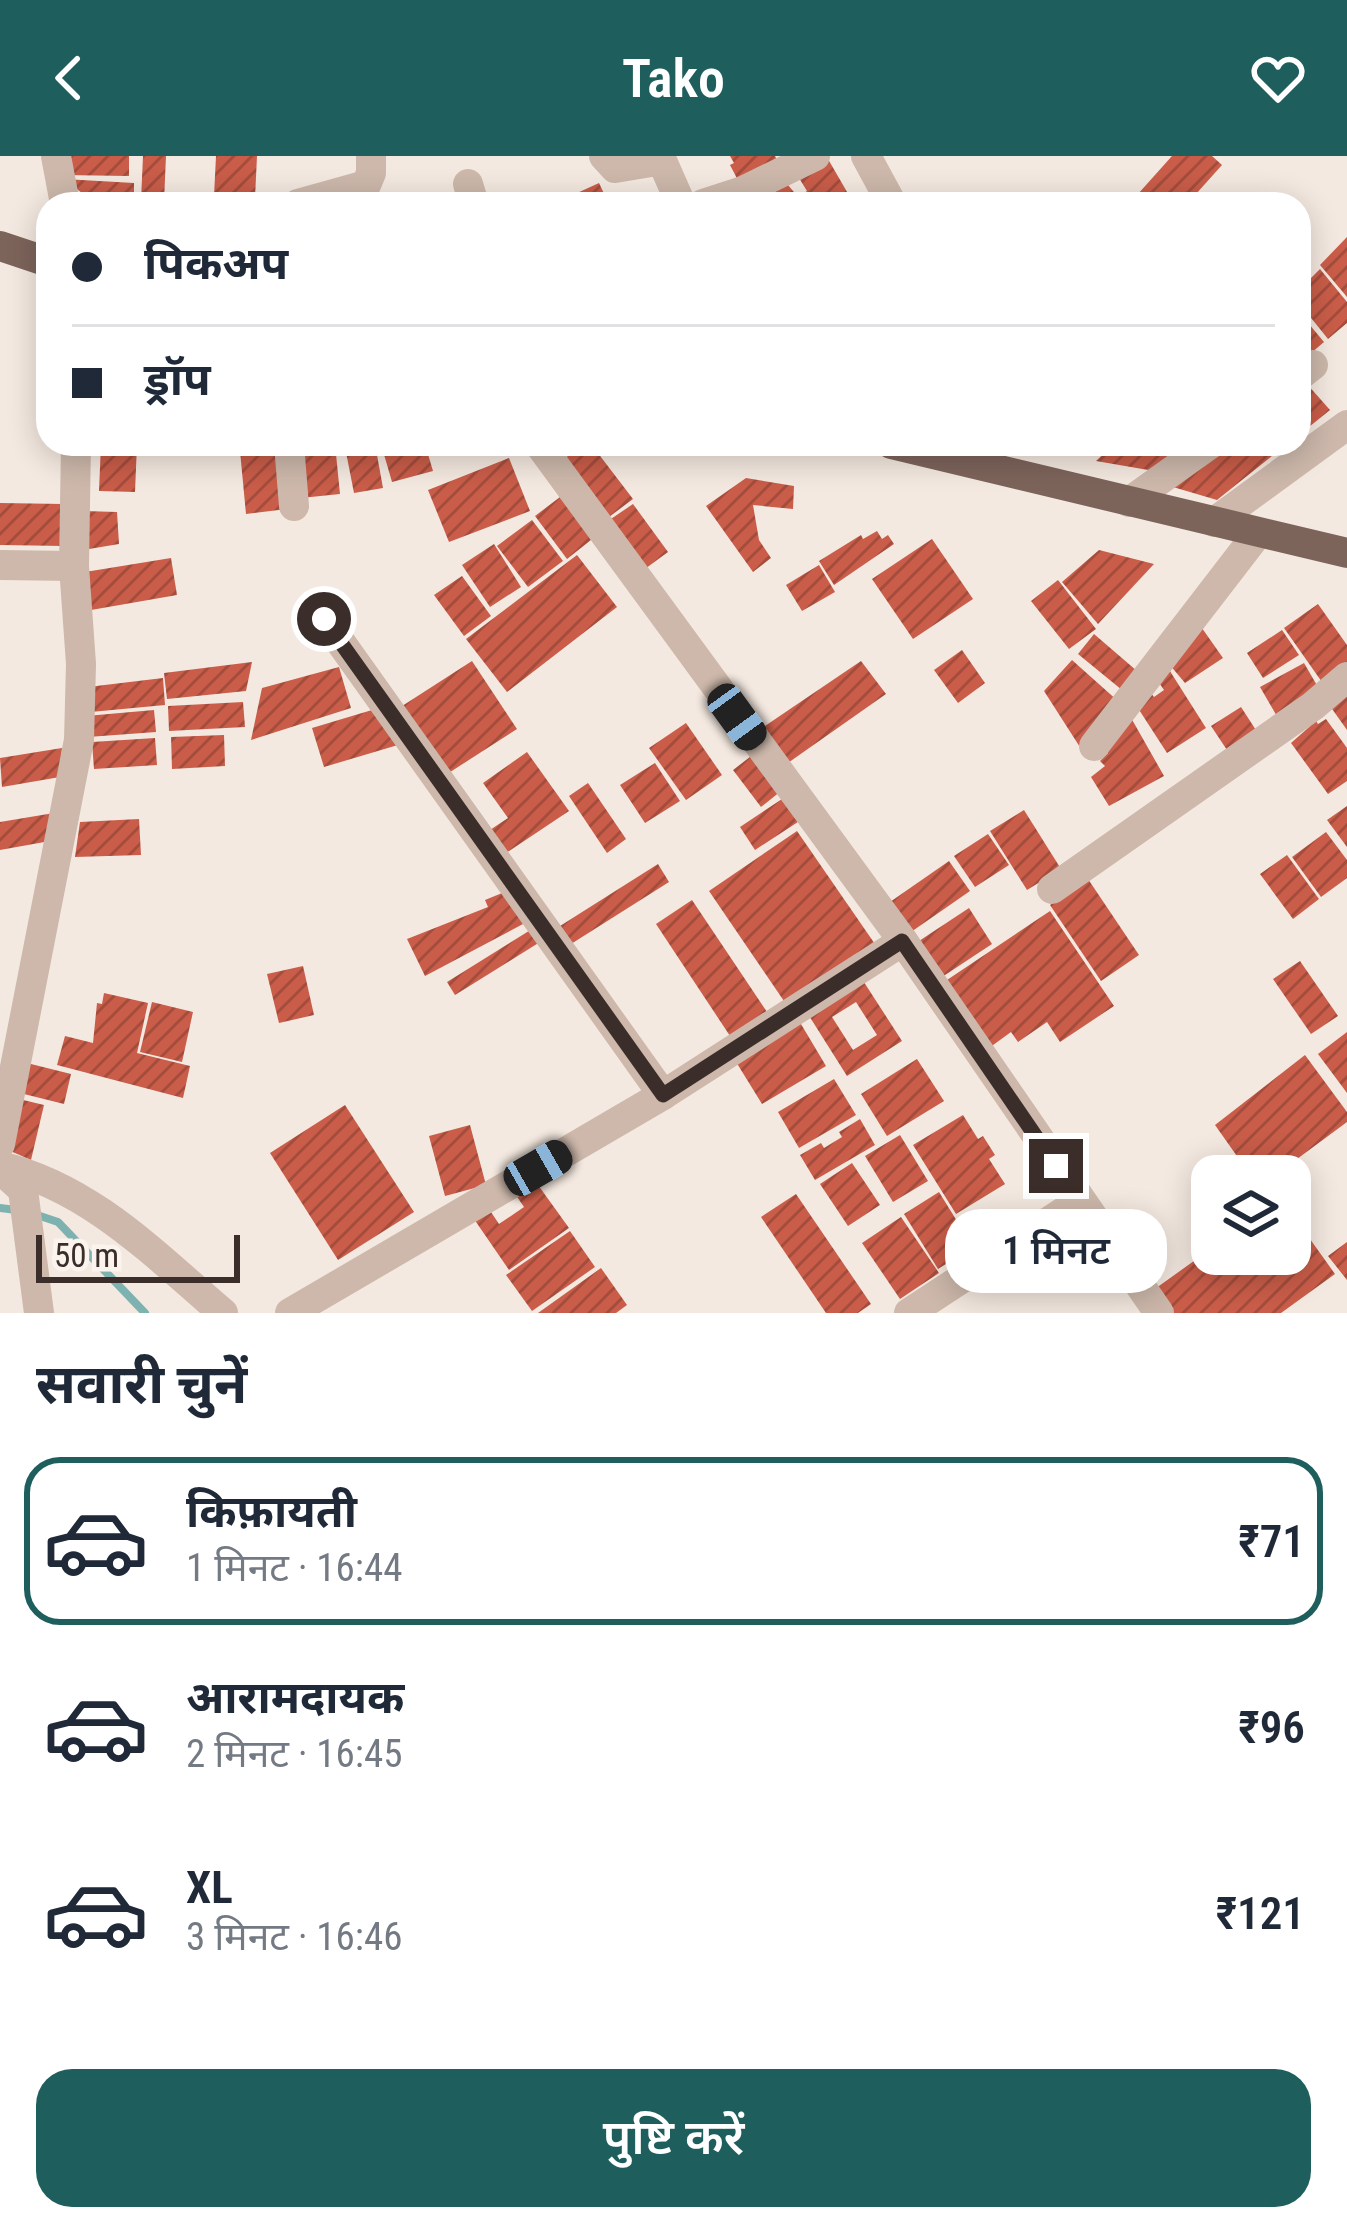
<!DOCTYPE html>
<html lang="hi">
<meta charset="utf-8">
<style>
:root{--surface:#fff;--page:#f2f2f3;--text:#1f2937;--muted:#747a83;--line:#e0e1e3;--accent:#1e5e5d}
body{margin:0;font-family:"Roboto Condensed","Noto Sans Devanagari",sans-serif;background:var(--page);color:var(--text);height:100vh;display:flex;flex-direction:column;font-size:45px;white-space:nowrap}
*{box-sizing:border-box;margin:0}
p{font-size:39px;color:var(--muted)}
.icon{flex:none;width:66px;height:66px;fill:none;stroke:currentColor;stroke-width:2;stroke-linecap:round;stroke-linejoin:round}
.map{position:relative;height:1157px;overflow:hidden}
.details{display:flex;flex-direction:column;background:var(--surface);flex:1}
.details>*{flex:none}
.banner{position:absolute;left:36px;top:36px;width:1275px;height:264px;border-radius:36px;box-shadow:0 6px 30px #0003;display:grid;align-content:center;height:264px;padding:0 36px;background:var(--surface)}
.controls{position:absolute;left:1191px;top:999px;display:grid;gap:24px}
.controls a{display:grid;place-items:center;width:120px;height:120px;border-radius:24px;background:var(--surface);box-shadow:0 6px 30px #0003;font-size:60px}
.scale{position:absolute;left:36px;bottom:30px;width:204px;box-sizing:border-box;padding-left:12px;border:6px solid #3b2e2a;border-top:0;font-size:33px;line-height:42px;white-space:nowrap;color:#3b2e2a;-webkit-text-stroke:9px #fbf3ed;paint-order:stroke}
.end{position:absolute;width:54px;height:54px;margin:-27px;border:15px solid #3b2e2a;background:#fff;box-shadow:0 0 0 6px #fff}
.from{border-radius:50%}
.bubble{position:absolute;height:84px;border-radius:36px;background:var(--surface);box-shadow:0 6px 30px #0003;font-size:39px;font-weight:600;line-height:84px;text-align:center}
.car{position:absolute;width:36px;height:72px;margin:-36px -18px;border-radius:15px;box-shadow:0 0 9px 3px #0007;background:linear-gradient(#222 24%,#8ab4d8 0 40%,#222 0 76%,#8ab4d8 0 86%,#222 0)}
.banner b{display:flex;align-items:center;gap:42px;height:114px;font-size:45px}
.banner b+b{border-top:3px solid var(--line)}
.banner i{width:30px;height:30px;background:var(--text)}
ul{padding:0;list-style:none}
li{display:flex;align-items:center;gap:36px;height:168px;margin:0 24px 18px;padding:0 12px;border:6px solid transparent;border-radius:36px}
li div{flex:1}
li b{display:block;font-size:45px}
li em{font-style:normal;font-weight:600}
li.active{border-color:var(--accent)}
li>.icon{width:108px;height:108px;stroke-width:1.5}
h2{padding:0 36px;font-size:54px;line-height:144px}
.primary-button{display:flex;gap:24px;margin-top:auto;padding:24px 36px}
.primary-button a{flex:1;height:138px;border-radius:36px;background:var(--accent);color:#fff;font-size:48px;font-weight:600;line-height:138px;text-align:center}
header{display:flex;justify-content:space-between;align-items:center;height:156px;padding:0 36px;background:var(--accent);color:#fff;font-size:54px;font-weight:600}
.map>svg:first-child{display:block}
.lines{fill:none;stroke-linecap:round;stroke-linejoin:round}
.stream{stroke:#7eb2b0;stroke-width:8}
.building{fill:url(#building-hatch);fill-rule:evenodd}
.minor{stroke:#cdb8ab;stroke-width:30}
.major{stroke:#7d645b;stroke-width:30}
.route{stroke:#3b2e2a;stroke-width:15}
</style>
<header><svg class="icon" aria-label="back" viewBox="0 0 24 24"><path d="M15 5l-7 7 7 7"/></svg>Tako<svg class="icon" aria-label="heart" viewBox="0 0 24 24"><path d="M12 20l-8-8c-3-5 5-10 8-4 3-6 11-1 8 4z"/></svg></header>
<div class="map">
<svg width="1347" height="1157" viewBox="0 0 1347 1157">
<defs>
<pattern id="building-hatch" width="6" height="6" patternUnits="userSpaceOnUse" patternTransform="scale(3)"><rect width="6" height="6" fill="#c95d49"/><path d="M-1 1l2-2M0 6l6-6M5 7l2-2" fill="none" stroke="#a44d3d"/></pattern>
</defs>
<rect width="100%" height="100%" fill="#f4e9e0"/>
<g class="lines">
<g class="stream">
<polyline points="0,1052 16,1054"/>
<polyline points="37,1059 58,1066 145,1157"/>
</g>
</g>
<g class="building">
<polygon points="64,0 129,0 129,20 63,19"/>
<polygon points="143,0 166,0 164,45 141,44"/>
<polygon points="216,0 257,0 255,42 214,40"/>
<polygon points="730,0 775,0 781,12 742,32 730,9 734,7"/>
<polygon points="1172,0 1212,0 1222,9 1187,48 1129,48"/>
<polygon points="828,3 854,48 810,48 804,37 807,35 799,22"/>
<polygon points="64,23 134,27 134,48 96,48"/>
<polygon points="599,27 609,48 553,48"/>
<polygon points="788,29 804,48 750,48"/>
<polygon points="1347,81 1347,141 1320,109"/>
<polygon points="1320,113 1347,146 1347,167 1328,183 1299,147 1299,134"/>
<polygon points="1299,156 1324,186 1303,204 1299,200"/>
<polygon points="1299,219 1330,254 1299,279"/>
<polygon points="101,288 137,288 135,336 99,335"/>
<polygon points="335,288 340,338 301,342 296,292"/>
<polygon points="375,288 383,332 354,337 345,291"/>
<polygon points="381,288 425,288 433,315 392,326"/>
<polygon points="440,288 493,288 482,297 440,296"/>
<polygon points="584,288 591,288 633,343 601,367 557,308"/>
<polygon points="1114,288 1178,288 1196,293 1160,316 1096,305"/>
<polygon points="1222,288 1287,288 1217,344 1173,331"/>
<polygon points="280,290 287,353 246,358 240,295"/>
<polygon points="509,302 530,355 449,386 428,334"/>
<polygon points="746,322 794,330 793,353 753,349 759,384 771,402 753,416 706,350"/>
<polygon points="564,338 596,380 567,403 535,360"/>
<polygon points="0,347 64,348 64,390 0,389"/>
<polygon points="633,348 668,396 638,418 602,369"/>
<polygon points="84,355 117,356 119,388 83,394"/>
<polygon points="532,364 563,405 528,431 497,390"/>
<polygon points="877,375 882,383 888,379 894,388 834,429 819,405 861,379 863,383"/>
<polygon points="932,383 973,443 913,483 872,423"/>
<polygon points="494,388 521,431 490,451 462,409"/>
<polygon points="1099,394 1154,408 1098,468 1062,426"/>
<polygon points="577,399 617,451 507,536 466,483"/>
<polygon points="171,402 177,439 91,454 85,416"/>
<polygon points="819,409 835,436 802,455 786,429"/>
<polygon points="462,420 491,460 464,480 434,439"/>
<polygon points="1058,424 1096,473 1069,493 1031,445"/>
<polygon points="1318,448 1347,489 1347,512 1324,529 1284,472"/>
<polygon points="1197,465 1223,502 1185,527 1164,502"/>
<polygon points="1282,474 1299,499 1263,522 1247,497"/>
<polygon points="1094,478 1137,515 1122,534 1078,498"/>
<polygon points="962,494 985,527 958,547 934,514"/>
<polygon points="1072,504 1119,546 1085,599 1044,535"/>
<polygon points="472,505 517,573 444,620 399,552"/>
<polygon points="861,505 886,538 785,609 759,574"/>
<polygon points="252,506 246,535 167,543 164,517"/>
<polygon points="1304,507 1322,538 1278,562 1260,531"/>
<polygon points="339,511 351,552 251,584 262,532"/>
<polygon points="1168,512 1206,572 1167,597 1134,546 1150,536 1154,541 1164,534 1155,521"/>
<polygon points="163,522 165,549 91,556 88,531"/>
<polygon points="1347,527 1347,574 1325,543"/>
<polygon points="243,546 245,571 169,575 168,550"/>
<polygon points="382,551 408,586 324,611 312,572"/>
<polygon points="1241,551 1263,585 1233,603 1211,570"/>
<polygon points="1126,553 1164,620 1109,650 1091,621 1105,610 1100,605 1108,597 1103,586"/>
<polygon points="154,554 156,576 88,581 86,560"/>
<polygon points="1326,563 1347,592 1347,625 1328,638 1291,587 1316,565 1318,568"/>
<polygon points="686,567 722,619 686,644 649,592"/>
<polygon points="224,579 225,610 172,613 171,581"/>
<polygon points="155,582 157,609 94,613 92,586"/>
<polygon points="62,592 60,621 2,631 0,602"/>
<polygon points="759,594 786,631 761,651 733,614"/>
<polygon points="527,596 569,655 497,703 481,680 508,662 483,627"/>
<polygon points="655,607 680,645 645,667 620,629"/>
<polygon points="588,627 626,683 607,697 569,640"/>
<polygon points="788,639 804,662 755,694 740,671"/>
<polygon points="1347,650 1347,691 1327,664"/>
<polygon points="1024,654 1061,713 1027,734 990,675"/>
<polygon points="54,657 50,685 0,694 0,666"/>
<polygon points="139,663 141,699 75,701 80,666"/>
<polygon points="797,675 877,791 788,851 709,735"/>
<polygon points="1326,676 1347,704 1347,722 1321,741 1292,701"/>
<polygon points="988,678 1009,709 975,731 954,700"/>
<polygon points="1287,699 1319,743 1293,763 1260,718"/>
<polygon points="949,705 970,735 911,776 890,746"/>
<polygon points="658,708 669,726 571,788 560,770"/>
<polygon points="1088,723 1139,799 1101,825 1050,749"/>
<polygon points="507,735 523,768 425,820 407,783 488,751 485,744"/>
<polygon points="692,744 771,862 734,886 656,768"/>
<polygon points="969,752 992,788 939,823 916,787"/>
<polygon points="1050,755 1114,850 1060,886 1047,866 1018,886 1011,876 989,892 944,826"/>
<polygon points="532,773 540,786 455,839 447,826"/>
<polygon points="1300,805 1338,860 1311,878 1273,823"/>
<polygon points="303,810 314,859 279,867 267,818"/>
<path d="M860,820L902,885L847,920L806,855ZM856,846L877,879L853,894L832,861Z"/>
<polygon points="104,837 148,847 137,897 190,910 183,942 57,909 65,880 93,887 97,847 102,848"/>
<polygon points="152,846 193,856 182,906 140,896"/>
<polygon points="798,863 826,910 762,948 733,901"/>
<polygon points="1347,876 1347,937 1318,898"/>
<polygon points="1305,899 1347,956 1347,966 1274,1020 1251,1020 1215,969"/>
<polygon points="917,903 944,945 887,980 861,938"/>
<polygon points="23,906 71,918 64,948 16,936"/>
<polygon points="834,923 856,959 799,992 778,956"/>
<polygon points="15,942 44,949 31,1004 8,994"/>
<polygon points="345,949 414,1056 338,1104 270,997"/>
<polygon points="963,959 978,983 983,980 995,999 989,1003 1005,1028 956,1058 913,989"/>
<polygon points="860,963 875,989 815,1024 800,999 821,987 824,992 842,981 839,976"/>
<polygon points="470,969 486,1029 445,1040 429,980"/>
<polygon points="900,979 928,1025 893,1046 865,1000"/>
<polygon points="852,1007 880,1049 848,1070 820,1028"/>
<polygon points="533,1022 569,1072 509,1114 474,1063 489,1053 499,1068 524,1051 513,1035"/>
<polygon points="939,1036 973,1091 938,1113 904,1058"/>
<polygon points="796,1038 871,1148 858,1157 826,1157 761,1061"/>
<polygon points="1290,1055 1335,1118 1281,1157 1168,1157 1152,1135 1212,1092 1212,1098 1290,1098"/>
<polygon points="901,1061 939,1117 900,1143 862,1087"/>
<polygon points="570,1075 595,1111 532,1155 506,1119"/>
<polygon points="1347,1086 1347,1124 1328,1100"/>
<polygon points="601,1112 627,1149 616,1157 538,1157"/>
</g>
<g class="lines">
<g class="minor">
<polyline points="56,0 65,48"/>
<polyline points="604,0 615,12 657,5 663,7 681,48"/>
<polyline points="866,0 892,48"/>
<polyline points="468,28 474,48"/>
<polyline points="298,48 366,29 371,17 371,0"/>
<polyline points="703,48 743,35 815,0"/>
<polyline points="1299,220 1313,209"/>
<polyline points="289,288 294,350"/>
<polyline points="539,288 903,785 1159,1157"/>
<polyline points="1129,346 1210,288"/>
<polyline points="1214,366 1347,269"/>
<polyline points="0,409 74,410"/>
<polyline points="324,463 663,939"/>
<polyline points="1094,590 1258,377"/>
<polyline points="1052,733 1313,550 1347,521"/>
<polyline points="0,988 79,584 81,508 74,410 76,288"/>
<path d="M0,1010C90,1031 155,1099 223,1157"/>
<polyline points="0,1013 23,1034 39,1157"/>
<polyline points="290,1157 663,939 903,785"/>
<polyline points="909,1157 1080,1045"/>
</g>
<g class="major">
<polyline points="0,90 48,106"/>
<polyline points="891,288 1347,397"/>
</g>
</g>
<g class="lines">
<polyline class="route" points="324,463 663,939 902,785 1056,1010"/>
</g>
</svg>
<div class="controls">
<a><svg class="icon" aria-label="layers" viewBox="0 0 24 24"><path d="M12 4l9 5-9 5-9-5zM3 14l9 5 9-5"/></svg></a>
</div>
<div class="scale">50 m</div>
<i class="end from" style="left:324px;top:463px"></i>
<i class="end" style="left:1056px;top:1010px"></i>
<div class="bubble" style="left:945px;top:1053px;width:222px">1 मिनट</div>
<i class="car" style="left:737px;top:561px;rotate:144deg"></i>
<i class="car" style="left:538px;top:1012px;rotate:60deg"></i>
<div class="banner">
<b><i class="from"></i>पिकअप</b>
<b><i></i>ड्रॉप</b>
</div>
</div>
<section class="details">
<h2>सवारी चुनें</h2>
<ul>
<li class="active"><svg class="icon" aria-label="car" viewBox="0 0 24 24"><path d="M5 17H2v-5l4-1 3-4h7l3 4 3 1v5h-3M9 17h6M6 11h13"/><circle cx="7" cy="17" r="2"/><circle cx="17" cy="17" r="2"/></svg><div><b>किफ़ायती</b><p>1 मिनट · 16:44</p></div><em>₹71</em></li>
<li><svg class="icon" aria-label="car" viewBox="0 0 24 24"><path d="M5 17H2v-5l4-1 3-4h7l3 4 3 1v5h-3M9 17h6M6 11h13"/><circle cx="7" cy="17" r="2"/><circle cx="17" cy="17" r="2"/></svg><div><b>आरामदायक</b><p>2 मिनट · 16:45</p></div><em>₹96</em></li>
<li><svg class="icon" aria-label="car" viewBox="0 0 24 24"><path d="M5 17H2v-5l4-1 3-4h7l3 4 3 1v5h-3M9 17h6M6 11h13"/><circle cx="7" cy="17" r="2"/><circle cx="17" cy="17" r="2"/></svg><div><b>XL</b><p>3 मिनट · 16:46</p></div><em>₹121</em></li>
</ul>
<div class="primary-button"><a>पुष्टि करें</a></div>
</section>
